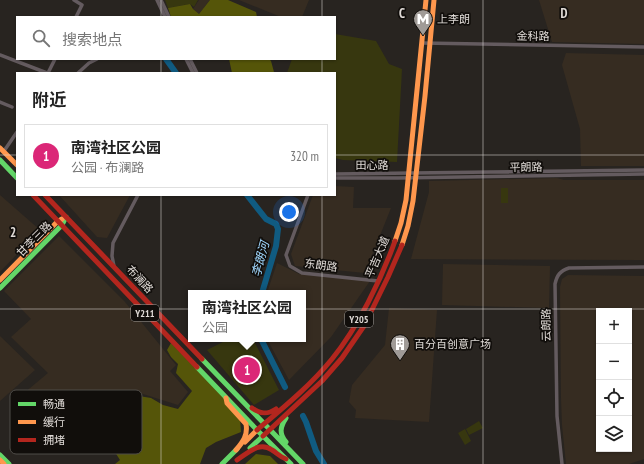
<!DOCTYPE html>
<html lang="zh">
<meta charset="utf-8">
<style>
body{margin:0;font-family:"PT Sans Narrow","Noto Sans SC",sans-serif;background:#f2f2f2;color:#222}
.controls{position:absolute;right:12px;bottom:12px;display:grid;overflow:hidden;border-radius:0px;box-shadow:0 1px 3px #0004}
.controls button{width:36px;height:36px;display:grid;place-items:center;padding:0;border:0;border-bottom:1px solid #e0e0e0;background:#fff;color:#222;font:20px sans-serif}
.you{position:absolute;left:289px;top:212px;width:14px;height:14px;margin:-10px;border:3px solid #fff;border-radius:50%;background:#1a73e8;box-shadow:0 0 0 6px #1a73e833}
.badge{display:grid;place-items:center;width:26px;height:26px;border-radius:50%;background:#db2777;color:#fff;font-size:13px;font-weight:700}
.pin{position:absolute;translate:-50% -50%;border:2px solid #fff;box-shadow:0 1px 4px #0006}
.popup{position:absolute;left:188px;top:290px;width:118px;height:52px;box-sizing:border-box;display:grid;place-content:center;border-radius:0px;background:#fff;filter:drop-shadow(0 1px 3px #0005);font-size:13px;white-space:nowrap;color:#767676}
.popup b{font-size:15px;color:#222}
.popup::after{content:'';position:absolute;left:50%;top:100%;margin-left:-8px;border:8px solid transparent;border-top-color:#fff}
.list{margin:0;padding:0;list-style:none}
h2{display:flex;justify-content:space-between;align-items:center;height:52px;margin:0;padding:0 16px;font-size:17px}
h2 small{font-size:13px;font-weight:400;color:#767676}
.list li{display:grid;grid-template-columns:26px 1fr auto;gap:12px;align-items:center;box-sizing:border-box;height:64px;margin:0 8px 8px;padding:0 8px;border:1px solid #e0e0e0;border-radius:0px}
.list b{display:block;font-size:15px;white-space:nowrap}
.list p{margin:0;font-size:13px;white-space:nowrap;color:#767676}
.list em{font-size:13px;font-style:normal;color:#767676}
.icon{flex:none;width:22px;height:22px;fill:none;stroke:currentColor;stroke-width:2;stroke-linecap:round;stroke-linejoin:round}
.map{position:relative;flex:none;width:644px;height:464px;overflow:hidden}
.search{position:absolute;background:#fff;box-shadow:0 1px 3px #0004;left:16px;top:16px;width:320px;height:44px;display:flex;align-items:center;gap:10px;box-sizing:border-box;padding:0 14px;border-radius:0px;color:#767676;font-size:15px}
.panel{position:absolute;background:#fff;box-shadow:0 1px 3px #0004;left:16px;top:72px;width:320px;height:124px;border-radius:0px}
.map>svg:first-child{display:block}
.built{fill:#362c21;fill-rule:evenodd}
.green{fill:#37370f}
.forest{fill:#555509}
.lines{fill:none;stroke-linecap:round;stroke-linejoin:round}
.river{stroke:#105b81;stroke-width:6}
.street{stroke:#645b5f;stroke-width:3.5}
.fast{stroke:#63d668;stroke-width:5}
.slow{stroke:#ff974d;stroke-width:5}
.jam{stroke:#b3261e;stroke-width:5}
.grid{fill:none;stroke:#e0dbd7;stroke-width:1;stroke-opacity:0.55}
.labels{text-anchor:middle;dominant-baseline:central;stroke-width:3.5;stroke-linejoin:round;paint-order:stroke}
.shield{fill:#110e0b;stroke:#a29e9a;stroke-width:1}
.shield-label{font-size:10px;font-weight:bold;fill:#e0dbd7}
.poi-label{font-size:11px;fill:#e0dbd7;stroke:#110e0b;text-anchor:start}
.street-label{font-size:11px;fill:#e0dbd7;stroke:#110e0b}
.water-label{font-size:12px;font-style:italic;fill:#a1d8ff;stroke:#110e0b}
.key{fill:#110e0b;stroke:#4f4c48;stroke-width:1}
.key-label{font-size:11px;fill:#e0dbd7}
.grid-label{font-size:13px;text-anchor:middle;font-weight:bold;fill:#e0dbd7;stroke:#110e0b;stroke-width:3.5;stroke-linejoin:round;paint-order:stroke}
</style>
<div class="map">
<svg width="644" height="464" viewBox="0 0 644 464">
<rect width="100%" height="100%" fill="#282420"/>
<path class="built" d="M199 0H210L199 14 193 9Z
M239 0H309L302 17H281Z
M539 0H644V44L552 42Z
M566 53 644 55V166H581L580 129 562 65Z
M557 178 564 180H644V260L411 259 429 192V181Z
M335 186 354 187 353 208H391L365 273 295 266 291 254 313 195H335Z
M0 195 40 230 0 272Z
M59 195H130L107 238 97 237Z
M59 236 125 302 176 365 170 371 188 392 178 405 143 394 119 393 98 414 82 406 63 425H32L11 404 48 373 11 337 31 319 4 291Z
M277 263 299 274 370 281 331 337 289 380 267 339H303V293H267Z
M443 264 550 266 549 308 442 305Z
M568 275 644 276V459L629 464H566L562 425 561 398 560 287 562 279ZM599 311H629V449H599Z
M389 308 437 310 429 422 355 418 356 410 349 402 352 385 385 345Z
M0 336 35 370 0 401Z"/>
<path class="green" d="M165 0H198L194 7 190 4 168 8Z
M335 34 376 41 389 64 402 69 397 162 343 160 335 158V73H287L292 59H335Z
M501 188H508V203H501Z
M229 339H253L279 390 254 405 207 350Z
M479 421 483 428 469 435 466 429Z
M465 429 471 441 465 445 458 433Z"/>
<path class="forest" d="M210 0H228L256 12 257 17H171L168 8 190 4 193 9 199 14Z
M229 59H269L271 61 274 72 277 73H232Z
M171 343 237 411 240 419 241 432 216 442 206 448 200 464H115L120 460 106 438 95 433 65 434 63 442C52 439 47 437 42 426 64 428 68 427 83 411L93 425 106 426 110 421 104 414 109 404 118 397 133 395 151 398 163 405 178 409 192 391 176 373 178 364 171 357 167 350Z
M256 454 270 456 278 464H245Z"/>
<g class="lines">
<path class="river" d="M166 59 176 73
M247 195 266 219 276 224 278 229 276 246 262 293
M261 339 285 387
M303 416 306 422 316 451 324 464"/>
<path class="street" d="M74 0 82 5 76 17
M157 0 165 17
M161 0 169 17
M422 43 644 47
M0 55 47 73
M186 59 193 73
M190 59 197 73
M48 73 55 59
M78 73 89 63 97 59
M0 102 12 107
M4 151 17 132
M335 174 644 170
M335 178H398L644 174
M308 195 286 255 290 266 302 273 378 281
M114 266 112 256 113 243 138 195
M562 464 557 416 555 284C557 275 560 271 569 268L644 267"/>
<path class="fast" d="M0 160 17 178
M0 288 62 225 66 217
M202 359 303 464
M197 367 257 430 291 464
M286 418C280 427 279 434 286 442
M250 448 263 436
M0 455 9 464
M222 464 237 449"/>
<path class="slow" d="M0 148 17 165
M395 241 401 223 406 200 426 0
M402 245 408 226 413 201 425 96 434 0
M0 280 57 222 62 219
M226 398 227 403 246 424C248 435 243 442 236 450
M245 442 257 430
M0 460 4 464"/>
<path class="jam" d="M33 195 197 367
M45 195 202 359
M252 408C260 414 267 415 276 409
M257 430C283 408 310 386 332 359 358 327 381 280 395 241
M263 436 322 381 342 358 364 326 388 277 402 245
M237 460C248 453 259 441 272 450 277 453 280 457 286 459"/>
</g>
<path class="grid" d="M161 0V17M322 0V17M483 0V464M161 59V73M322 59V73M0 155H17M335 155H644M161 195V464M322 195V464M0 309H644"/>
<defs>
<symbol id="metro-pin" viewBox="-11 -11 22 30"><path d="M0 17L-7.5 6A9.5 9.5 0 1 1 7.5 6Z" fill="#a09b97" stroke="#110e0b"/><path d="M-5.5 5V-5H-3L0 0L3-5H5.5V5H3V-.5L0 4L-3-.5V5Z" fill="#fff"/></symbol>
<symbol id="building-pin" viewBox="-11 -11 22 30"><path d="M0 17L-7.5 6A9.5 9.5 0 1 1 7.5 6Z" fill="#a09b97" stroke="#110e0b"/><path d="M-4-6H4V6H1V3H-1V6H-4ZM-2.5-4.3h1.7v1.8h-1.7ZM.8-4.3h1.7v1.8H.8ZM-2.5-1h1.7V.8h-1.7ZM.8-1h1.7V.8H.8Z" fill="#fff"/></symbol>
</defs>
<g fill-rule="evenodd">
<use href="#metro-pin" x="412" y="8" width="22" height="30"/>
<use href="#building-pin" x="389" y="333" width="22" height="30"/>
</g>
<g class="labels">
<g class="shield">
<rect x="131" y="305" width="28" height="16" rx="3"/>
<rect x="345" y="311" width="28" height="16" rx="3"/>
</g>
<g class="shield-label">
<text x="145" y="313">Y211</text>
<text x="359" y="319">Y205</text>
</g>
<g class="poi-label">
<text x="437" y="19">上李朗</text>
<text x="414" y="344">百分百创意广场</text>
</g>
<g class="street-label">
<text transform="translate(533 36) rotate(1)">金科路</text>
<text x="372" y="165">田心路</text>
<text transform="translate(526 167) rotate(-1)">平朗路</text>
<text transform="translate(34 239) rotate(-45)">甘李三路</text>
<text transform="translate(377 257) rotate(-67)">平吉大道</text>
<text transform="translate(321 265) rotate(8)">东朗路</text>
<text transform="translate(140 279) rotate(47)">布澜路</text>
<text transform="translate(546 325) rotate(-91)">云朗路</text>
</g>
<g class="water-label">
<text transform="translate(260 259) rotate(-75)">李朗河</text>
</g>
</g>
<rect x="10" y="390" width="132" height="64" rx="6" class="key"/>
<rect x="18" y="402" width="18" height="4" fill="#63d668"/>
<rect x="18" y="420" width="18" height="4" fill="#ff974d"/>
<rect x="18" y="438" width="18" height="4" fill="#b3261e"/>
<g class="key-label">
<text x="43" y="408">畅通</text>
<text x="43" y="426">缓行</text>
<text x="43" y="444">拥堵</text>
</g>
<g class="grid-label">
<text x="402" y="18">C</text>
<text x="564" y="18">D</text>
<text x="13" y="237">2</text>
</g>
</svg>
<div class="controls">
<button>+</button>
<button>−</button>
<button><svg class="icon" aria-label="locate" viewBox="0 0 24 24"><circle cx="12" cy="12" r="6"/><path d="M12 2v4M12 18v4M2 12h4M18 12h4"/></svg></button>
<button><svg class="icon" aria-label="layers" viewBox="0 0 24 24"><path d="M12 4l9 5-9 5-9-5zM3 14l9 5 9-5"/></svg></button>
</div>
<div class="you"></div>
<div class="pin badge" style="left:247px;top:370px">1</div>
<div class="popup"><b>南湾社区公园</b>公园</div>
<div class="search"><svg class="icon" aria-label="search" viewBox="0 0 24 24"><circle cx="10" cy="10" r="6"/><path d="M15 15l6 6"/></svg>搜索地点</div>
<section class="panel">
<h2>附近<small></small></h2>
<ul class="list">
<li><span class="badge">1</span><div><b>南湾社区公园</b><p>公园 · 布澜路</p></div><em>320 m</em></li>
</ul>
</section>
</div>
